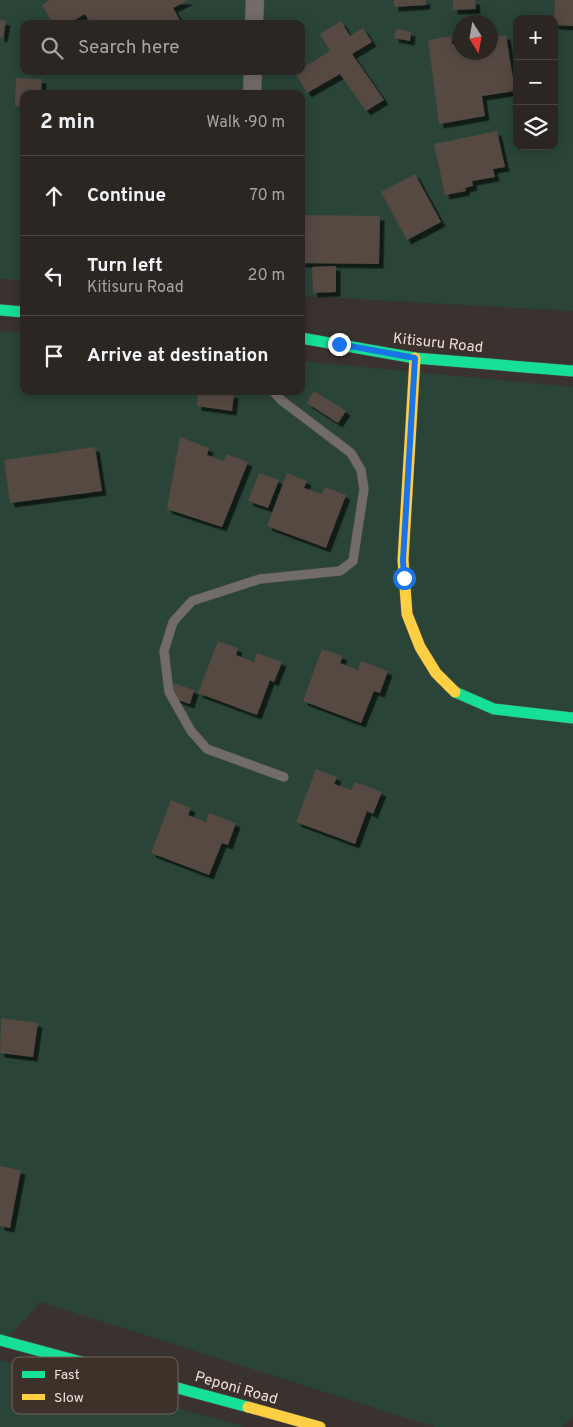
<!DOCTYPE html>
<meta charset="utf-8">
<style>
body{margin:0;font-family:Overpass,sans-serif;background:#37322f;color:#f1f3f6}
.controls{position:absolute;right:15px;top:15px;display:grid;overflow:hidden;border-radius:10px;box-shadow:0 2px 12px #0003}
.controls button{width:45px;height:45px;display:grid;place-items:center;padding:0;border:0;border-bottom:1px solid #474340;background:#2b2622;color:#f1f3f6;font:25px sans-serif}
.compass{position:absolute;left:453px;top:15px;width:45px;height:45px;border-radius:50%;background:#2b2622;box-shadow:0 2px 12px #0003;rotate:169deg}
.stop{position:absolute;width:15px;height:15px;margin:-11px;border:4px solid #1a73e8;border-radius:50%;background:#fff}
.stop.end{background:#1a73e8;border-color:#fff;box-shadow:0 1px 5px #0008}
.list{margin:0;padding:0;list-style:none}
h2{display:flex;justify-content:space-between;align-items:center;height:65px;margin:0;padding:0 20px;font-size:21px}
h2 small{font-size:16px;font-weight:400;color:#a6a5a5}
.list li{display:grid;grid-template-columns:32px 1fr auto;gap:15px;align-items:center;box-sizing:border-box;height:80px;padding:0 20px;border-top:1px solid #474340}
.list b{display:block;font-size:19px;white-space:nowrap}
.list p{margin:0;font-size:16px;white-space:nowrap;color:#a6a5a5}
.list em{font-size:16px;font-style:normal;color:#a6a5a5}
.icon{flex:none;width:28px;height:28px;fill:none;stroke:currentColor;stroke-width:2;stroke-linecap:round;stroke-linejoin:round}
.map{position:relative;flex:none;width:573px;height:1427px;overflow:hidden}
.search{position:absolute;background:#2b2622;box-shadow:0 2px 12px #0003;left:20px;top:20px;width:285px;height:55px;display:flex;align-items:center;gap:12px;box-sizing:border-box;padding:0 18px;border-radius:10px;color:#a6a5a5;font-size:19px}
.panel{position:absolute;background:#2b2622;box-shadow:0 2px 12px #0003;left:20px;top:90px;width:285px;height:305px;border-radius:10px}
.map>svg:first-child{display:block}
.green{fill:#2a4438;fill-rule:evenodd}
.building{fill:#544942;filter:url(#shadow)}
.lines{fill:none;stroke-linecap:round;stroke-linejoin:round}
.lane-casing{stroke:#544e4b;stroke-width:10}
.street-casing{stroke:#544e4b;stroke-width:19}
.fast-casing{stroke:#544e4b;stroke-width:12}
.slow-casing{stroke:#544e4b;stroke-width:12}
.lane{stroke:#716c69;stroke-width:9}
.street{stroke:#716c69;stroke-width:18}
.fast{stroke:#16e098;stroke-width:11}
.slow{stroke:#ffcf43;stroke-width:11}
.route{stroke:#1a73e8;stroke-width:6}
.labels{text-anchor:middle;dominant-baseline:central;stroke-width:4;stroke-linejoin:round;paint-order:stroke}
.street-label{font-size:15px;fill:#eae1dc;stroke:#3e3129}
.key{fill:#3e3129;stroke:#72665f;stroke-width:1}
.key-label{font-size:14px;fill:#eae1dc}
</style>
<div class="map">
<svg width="573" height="1427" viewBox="0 0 573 1427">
<defs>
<filter id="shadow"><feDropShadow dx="4.5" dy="4.5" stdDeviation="0" flood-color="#0009"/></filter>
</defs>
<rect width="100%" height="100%" fill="#39322e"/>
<path class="green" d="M0 0H573V311L301 296V94H24V280L0 279ZM517 19H554V146H517ZM460 22H490V52H460ZM24 24H301V71H24Z
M0 331 24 334V391H301V361L573 387V1416L562 1427H435L41 1302 0 1346Z
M0 1360 246 1427H0Z"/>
<path class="building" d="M50 0H189L173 8 182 24H104L102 20 91 24 85 14 68 24H53L42 5Z
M394 0H426V5L394 7Z
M453 0H475L476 9 453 10Z
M555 0H573V26L554 25Z
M0 20 6 21 3 38 0 37Z
M341 21 350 36 363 28 372 42 352 54 384 100 366 111 340 74 307 93 295 73 301 71V69L330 51 320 34Z
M396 29 411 32 410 41 394 38Z
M506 35 515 91 482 96 485 116 439 124 428 40 451 36 452 44 460 43V52H490V38Z
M16 78 42 79 41 94H24V106H15Z
M497 131 505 167 493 169 495 177 472 181 473 186 465 188 466 191 445 195 434 144Z
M415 174 441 222 407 240 381 192Z
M301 215 380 216 379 264 301 263Z
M336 266V292L313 293 312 267Z
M198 391 234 394 232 411 197 406Z
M314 391 346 411 338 423 307 403Z
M180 437 209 448 207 455 224 461 226 454 248 462 222 527 167 509Z
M95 447 102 491 10 503 4 460Z
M259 473 279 480 268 508 248 501Z
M287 473 307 481 304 488 322 494 325 487 346 495 326 548 267 526Z
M218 641 238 648 236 655 254 662 257 653 282 662 274 682 270 680 257 715 198 693Z
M322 649 343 656 340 663 358 670 361 661 388 671 380 693 374 691 361 723 303 701Z
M173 683 194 690 190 704 169 697Z
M316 769 337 777 334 784 351 790 355 782 382 792 373 814 367 811 355 844 296 822Z
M171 800 191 808 188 815 206 822 209 813 236 823 228 845 222 843 209 875 151 853Z
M1 1018 38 1023 33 1057 0 1053Z
M0 1166 21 1170 10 1228 0 1226Z"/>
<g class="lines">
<defs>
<path id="lane" d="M273 391 281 400 351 453 361 470 364 489 353 561 340 571 260 579 192 601 173 622 164 651 169 692 191 731 207 749 284 777"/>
<path id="street" d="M254 24 255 0
M252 94 253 71"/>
<path id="fast" d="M0 310 24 312
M301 338 415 358 573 371
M455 692 494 709 573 718
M0 1340 248 1407"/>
<path id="slow" d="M415 358 403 560 407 614 420 647 436 673 455 692
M248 1407 320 1427"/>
</defs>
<use href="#lane" class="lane-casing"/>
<use href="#street" class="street-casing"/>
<use href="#fast" class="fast-casing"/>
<use href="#slow" class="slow-casing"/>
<use href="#lane" class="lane"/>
<use href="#street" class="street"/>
<use href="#fast" class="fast"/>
<use href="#slow" class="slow"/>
</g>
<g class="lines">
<path class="route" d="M339 344 415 358 403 560 404 578"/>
</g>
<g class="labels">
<g class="street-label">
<text transform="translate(438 344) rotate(6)">Kitisuru Road</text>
<text transform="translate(236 1389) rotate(16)">Peponi Road</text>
</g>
</g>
<rect x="12" y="1357" width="166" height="57" rx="8" class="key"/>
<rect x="22" y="1371" width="23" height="7" fill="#16e098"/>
<rect x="22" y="1394" width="23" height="6" fill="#ffcf43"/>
<g class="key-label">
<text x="54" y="1379">Fast</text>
<text x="54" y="1402">Slow</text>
</g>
</svg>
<div class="controls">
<button>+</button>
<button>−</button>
<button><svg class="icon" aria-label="layers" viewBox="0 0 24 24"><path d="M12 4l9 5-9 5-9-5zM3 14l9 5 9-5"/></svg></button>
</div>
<svg class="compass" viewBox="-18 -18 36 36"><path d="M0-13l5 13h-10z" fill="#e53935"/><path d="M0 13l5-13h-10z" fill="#a6a5a5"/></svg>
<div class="stop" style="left:404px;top:578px"></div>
<div class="stop end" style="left:339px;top:344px"></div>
<div class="search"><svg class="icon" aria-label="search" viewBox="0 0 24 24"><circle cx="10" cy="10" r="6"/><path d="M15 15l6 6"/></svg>Search here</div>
<section class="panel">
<h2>2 min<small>Walk · 90 m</small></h2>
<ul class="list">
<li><svg class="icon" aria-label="ahead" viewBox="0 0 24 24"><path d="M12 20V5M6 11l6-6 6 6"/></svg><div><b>Continue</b></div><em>70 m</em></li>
<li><svg class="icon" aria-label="left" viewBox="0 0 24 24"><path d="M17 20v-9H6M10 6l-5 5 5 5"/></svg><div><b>Turn left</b><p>Kitisuru Road</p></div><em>20 m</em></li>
<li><svg class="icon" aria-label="arrive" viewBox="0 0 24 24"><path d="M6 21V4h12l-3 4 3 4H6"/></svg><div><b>Arrive at destination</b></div></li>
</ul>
</section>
</div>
